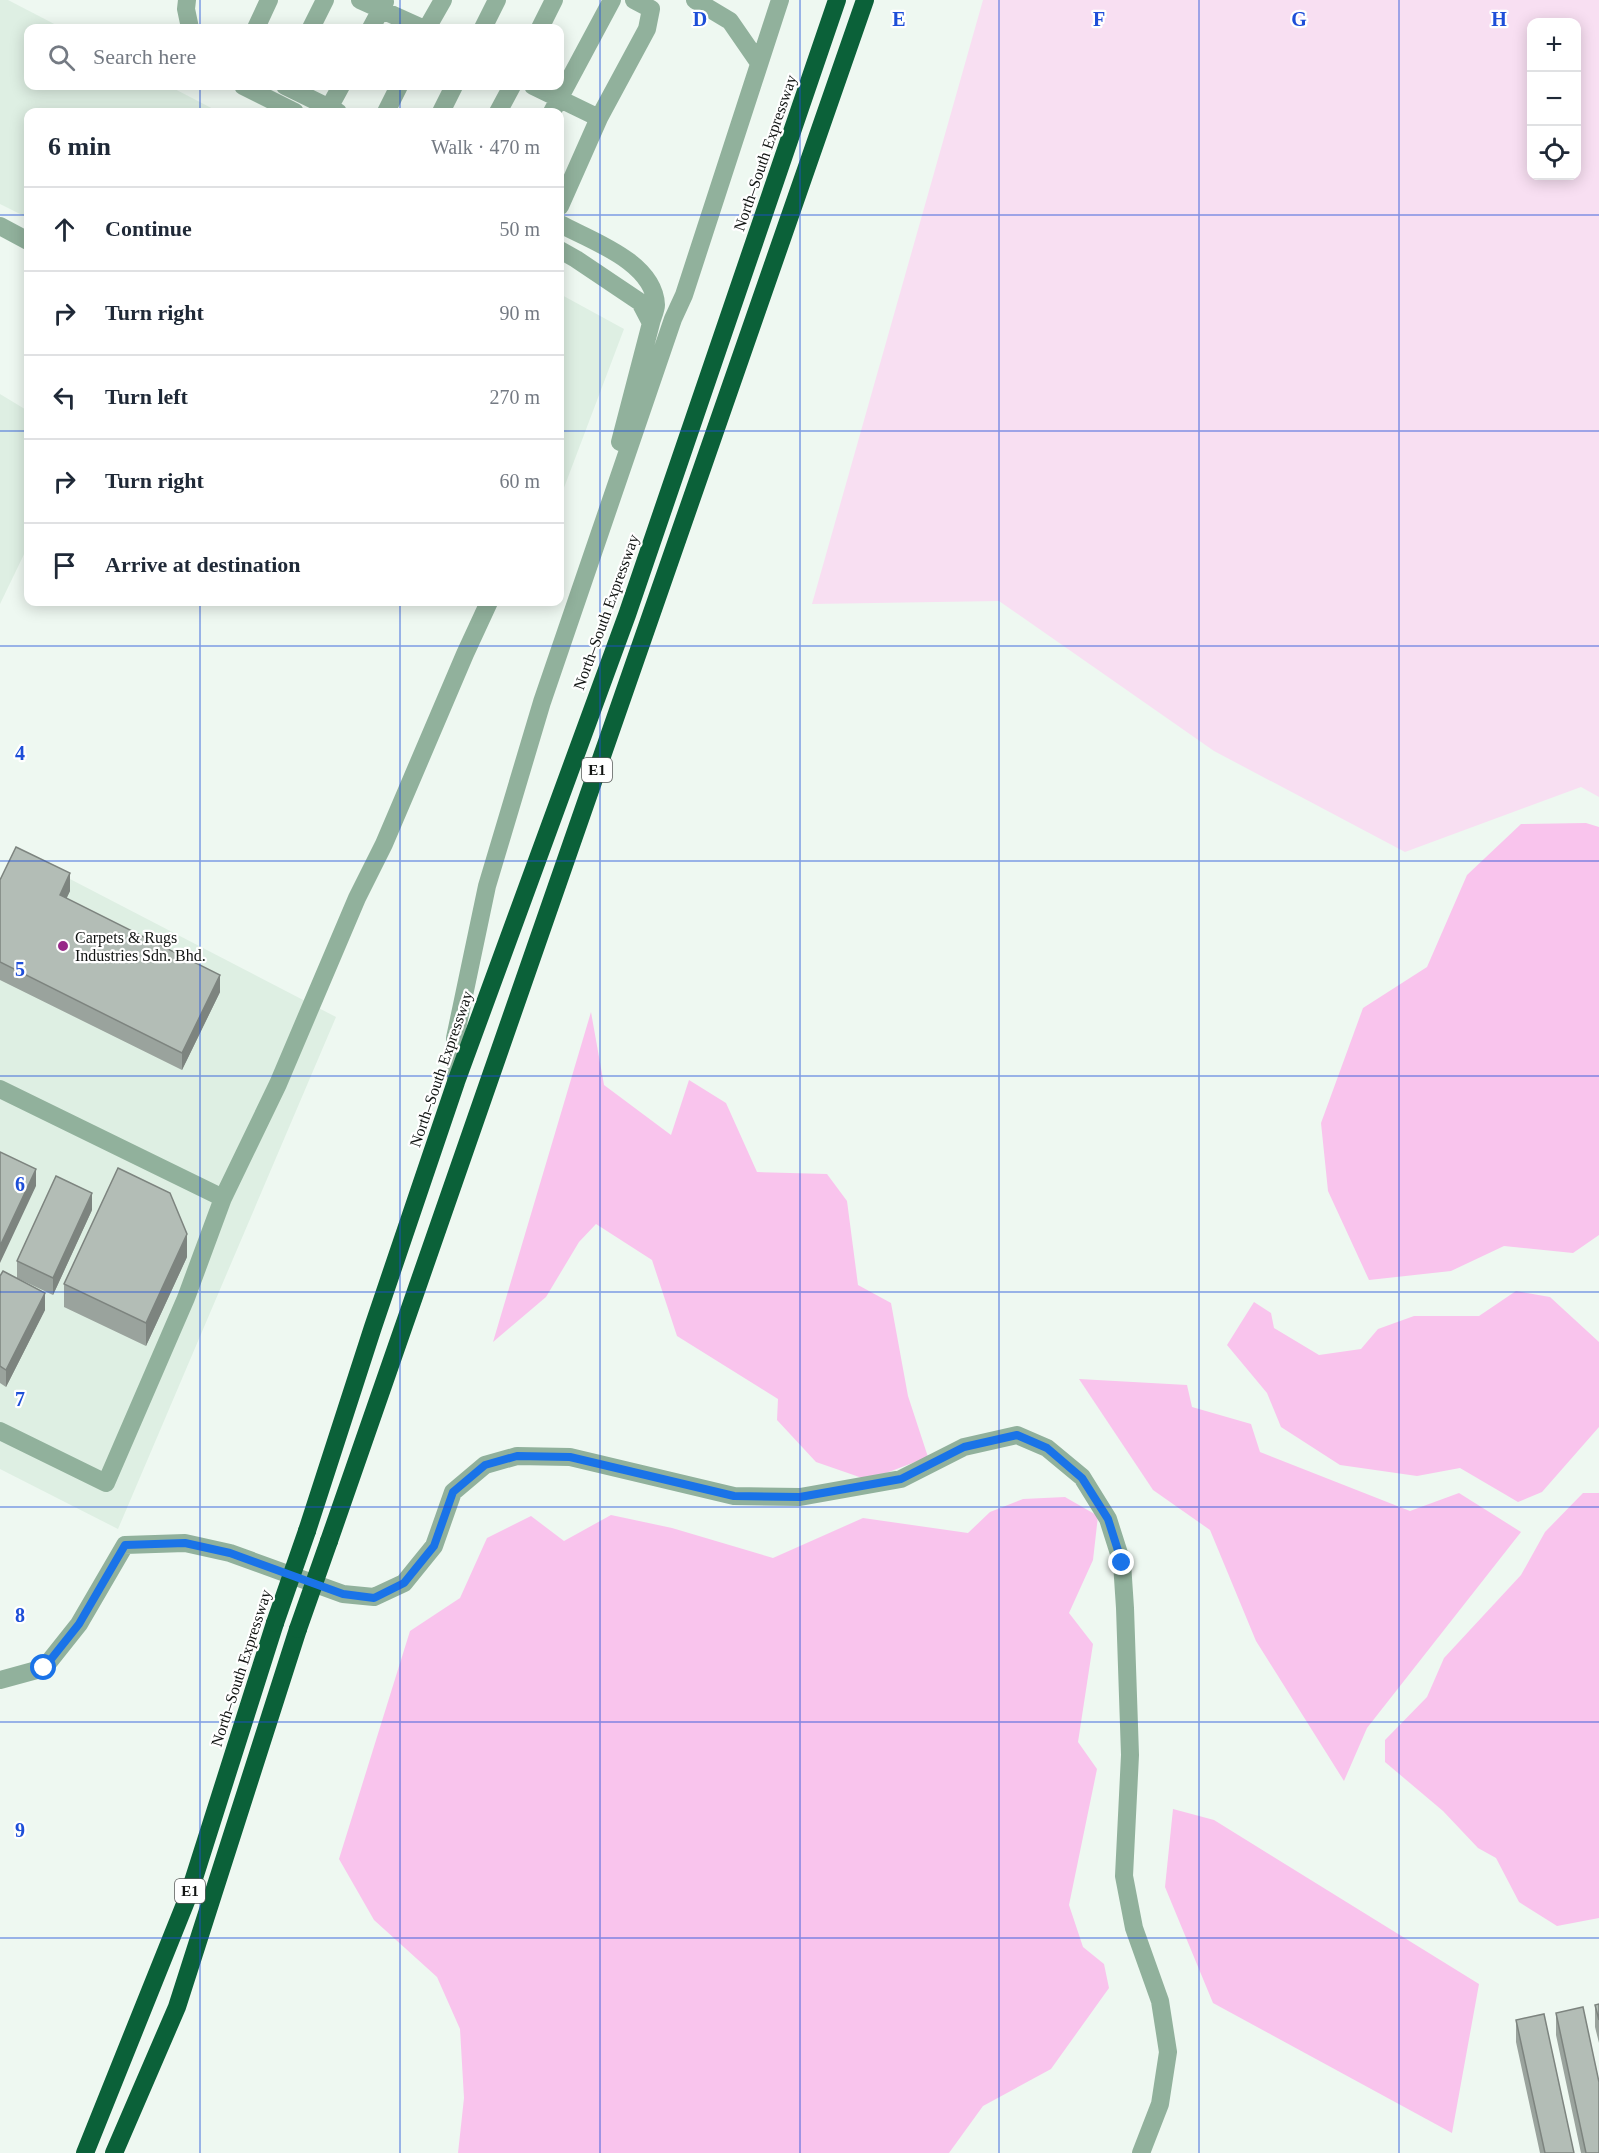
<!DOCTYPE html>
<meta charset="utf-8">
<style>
body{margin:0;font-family:"Times New Roman",serif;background:#f6f6f7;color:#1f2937}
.controls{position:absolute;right:18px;top:18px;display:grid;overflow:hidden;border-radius:12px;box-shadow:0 3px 15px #0003}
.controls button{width:54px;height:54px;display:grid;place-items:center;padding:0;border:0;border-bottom:2px solid #e0e1e3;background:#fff;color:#1f2937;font:30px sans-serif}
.stop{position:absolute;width:18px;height:18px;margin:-14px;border:4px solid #1a73e8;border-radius:50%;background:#fff}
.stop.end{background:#1a73e8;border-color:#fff;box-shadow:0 2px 6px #0008}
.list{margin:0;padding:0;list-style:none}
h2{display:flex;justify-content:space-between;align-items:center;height:78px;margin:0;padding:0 24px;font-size:26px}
h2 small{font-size:20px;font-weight:400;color:#747a83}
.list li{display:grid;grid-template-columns:39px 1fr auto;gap:18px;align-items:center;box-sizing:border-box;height:84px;padding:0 24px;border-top:2px solid #e0e1e3}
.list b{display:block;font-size:22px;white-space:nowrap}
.list em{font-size:20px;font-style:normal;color:#747a83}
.icon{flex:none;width:33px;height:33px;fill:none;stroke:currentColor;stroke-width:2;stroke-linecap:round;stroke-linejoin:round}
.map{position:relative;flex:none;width:1599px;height:2153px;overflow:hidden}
.search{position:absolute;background:#fff;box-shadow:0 3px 15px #0003;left:24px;top:24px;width:540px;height:66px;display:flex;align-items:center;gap:15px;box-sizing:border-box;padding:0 21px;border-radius:12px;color:#747a83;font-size:22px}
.panel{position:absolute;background:#fff;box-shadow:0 3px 15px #0003;left:24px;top:108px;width:540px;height:498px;border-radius:12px}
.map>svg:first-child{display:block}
.built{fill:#deefe3}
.green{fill:#f8dff2;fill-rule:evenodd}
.water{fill:#f9c4ed}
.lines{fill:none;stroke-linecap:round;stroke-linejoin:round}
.minor{stroke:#91b19c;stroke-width:18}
.highway{stroke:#0b6139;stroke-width:18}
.highway-bridge{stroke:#0b6139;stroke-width:18}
.wall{fill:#9aa39d}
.shaded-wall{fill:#7d847f}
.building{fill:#b3bdb6;stroke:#7d847f;stroke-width:1.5}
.route{stroke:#1a73e8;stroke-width:8}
.grid{fill:none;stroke:#1d4ed8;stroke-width:1.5;stroke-opacity:0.55}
.poi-dot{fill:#972988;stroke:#fff;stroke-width:2}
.labels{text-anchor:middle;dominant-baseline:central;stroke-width:4.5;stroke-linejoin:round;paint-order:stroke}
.shield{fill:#fff;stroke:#585a59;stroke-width:1.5}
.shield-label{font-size:15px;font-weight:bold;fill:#111412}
.street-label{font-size:16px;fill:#111412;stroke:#fff}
.poi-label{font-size:16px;fill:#111412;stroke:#fff;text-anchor:start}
.grid-label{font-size:20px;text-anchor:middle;font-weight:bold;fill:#1d4ed8;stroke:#fff;stroke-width:4.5;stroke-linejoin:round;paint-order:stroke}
</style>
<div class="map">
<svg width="1599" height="2153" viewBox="0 0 1599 2153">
<rect width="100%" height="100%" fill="#eef8f1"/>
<path class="built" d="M0 0H8L62 28H28V86H169L219 112H28V218L0 204Z
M560 294 624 329 562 493 560 492Z
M0 394 28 411V546L0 604Z
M16 851 336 1017 118 1529 0 1469V883Z"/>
<path class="green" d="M983 0H1599V797L1581 787 1405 852 1214 751 999 601 812 604ZM1532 22H1576V176H1532Z"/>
<path class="water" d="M1586 823 1599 827V1235L1573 1253 1504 1246 1451 1271 1369 1280 1328 1191 1321 1123 1363 1008 1427 967 1467 875 1521 824Z
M591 1012 604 1085 671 1135 689 1080 726 1103 757 1172 827 1174 847 1201 858 1285 891 1303 908 1396 928 1457 868 1480 816 1462 777 1420 778 1399 677 1336 652 1260 596 1224 579 1242 546 1297 493 1342Z
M1516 1291 1550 1297 1599 1342V1427L1542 1492 1518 1502 1460 1468 1417 1476 1340 1465 1281 1427 1267 1393 1227 1345 1254 1302 1271 1313 1274 1328 1319 1355 1361 1349 1378 1329 1414 1316H1479Z
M1079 1379 1187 1385 1192 1407 1251 1424 1260 1452 1410 1511 1459 1493 1521 1532 1367 1728 1344 1781 1256 1641 1210 1530 1153 1490Z
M1583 1493H1599V1918L1557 1926 1519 1902 1496 1858 1478 1848 1443 1811 1385 1762V1740L1427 1697 1444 1658 1521 1575 1545 1532Z
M1065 1497 1098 1516 1093 1560 1069 1613 1093 1644 1078 1742 1097 1769 1069 1905 1083 1947 1104 1964 1109 1988 1051 2069 983 2106 949 2153H458L464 2098 460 2029 437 1977 374 1920 339 1859 410 1631 460 1598 487 1538 531 1516 564 1541 611 1515 672 1528 773 1558 863 1518 968 1533 990 1512 1023 1499Z
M1173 1809 1214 1820 1479 1984 1452 2133 1213 2003 1165 1887Z"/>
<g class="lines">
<path class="minor" d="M187 0 186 9 190 28
M360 0 422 28
M695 0 730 21 759 63
M256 28 269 0
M311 28 325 0
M371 28 385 2
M427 28 443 0
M483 28 497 0
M540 28 554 0
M243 86 295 112
M285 86 338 112
M533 86 599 118
M329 108 341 86
M386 112 399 86
M441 112 454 86
M498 112 512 86
M552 112 612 0
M560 206 599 118 647 29 651 9 634 0
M560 224C592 241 654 262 656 305 656 310 652 318 651 323
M0 226 28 241
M560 250 576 259 640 302 651 323 620 442
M456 1081 455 1038 487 886 542 702 673 319 684 295 780 0
M0 1089 223 1198
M0 1431 106 1483 186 1298 223 1198 278 1084 357 898 384 844 465 654 489 602
M0 1680 44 1668 79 1624 125 1545 185 1543 230 1553 343 1594 374 1597 404 1583 434 1546 453 1492 485 1465 517 1456 570 1457 734 1496 800 1497 901 1479 964 1447 1017 1435 1047 1448 1082 1477 1108 1519 1122 1563 1125 1608 1130 1755 1124 1876 1134 1928 1160 2001 1168 2052 1160 2104 1141 2153"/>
<path class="highway" d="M307 1531 373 1327 456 1082 627 615 837 0
M329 1541 865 0
M85 2153 189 1894 275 1623
M114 2153 177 2007 298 1629"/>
<path class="highway-bridge" d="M275 1623 307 1531
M298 1629 329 1541"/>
</g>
<path class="wall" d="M0 880 70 891 66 899 220 992 182 1070 0 980Z
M92 1210 53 1295 17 1278V1261Z
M187 1257 146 1346 64 1307V1284Z
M0 1276 45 1310 6 1387 0 1383Z
M1599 2004V2043L1595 2027V2005Z
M1556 2013 1599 2153H1581L1556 2035Z
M1516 2020 1574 2153H1540L1516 2042Z"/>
<path class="shaded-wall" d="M70 873V891L60 912V895Z
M220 975V992L182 1070V1053Z
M36 1169V1186L0 1263V1246Z
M92 1193V1210L53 1295V1278Z
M187 1234V1257L146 1346V1323Z
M45 1293V1310L6 1387V1370Z"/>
<path class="building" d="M16 847 70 873 60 895 220 975 182 1053 0 962V880Z
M0 1152 36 1169 0 1246Z
M118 1168 170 1193 187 1234 146 1323 64 1284Z
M56 1176 92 1193 53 1278 17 1261Z
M3 1271 45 1293 6 1370 0 1366V1276Z
M1599 2004V2020L1595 2005Z
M1583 2007 1599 2082V2153H1586L1556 2013Z
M1544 2014 1574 2153H1545L1516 2020Z"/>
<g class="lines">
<path class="route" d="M44 1668 79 1624 125 1545 185 1543 230 1553 343 1594 374 1598 404 1583 434 1546 453 1492 485 1465 517 1456 570 1457 734 1496 800 1497 901 1479 964 1447 1017 1435 1047 1448 1082 1478 1108 1519 1122 1563"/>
</g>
<path class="grid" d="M200 0V28M400 0V28M600 0V2153M800 0V2153M999 0V2153M1199 0V2153M1399 0V2153M200 86V112M400 86V112M0 215H28M560 215H1599M0 431H28M560 431H1599M200 602V2153M400 602V2153M0 646H1599M0 861H1599M0 1076H1599M0 1292H1599M0 1507H1599M0 1722H1599M0 1938H1599"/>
<circle class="poi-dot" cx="63" cy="946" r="6"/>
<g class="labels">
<g class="shield">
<rect x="582" y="758" width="30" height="24" rx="4.5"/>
<rect x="175" y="1879" width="30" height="24" rx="4.5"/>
</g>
<g class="shield-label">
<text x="597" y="770">E1</text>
<text x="190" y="1891">E1</text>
</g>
<g class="street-label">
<text transform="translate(765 153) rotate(-71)">North–South Expressway</text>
<text transform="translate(606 612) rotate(-70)">North–South Expressway</text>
<text transform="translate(441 1069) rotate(-71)">North–South Expressway</text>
<text transform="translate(241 1668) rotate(-72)">North–South Expressway</text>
</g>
<g class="poi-label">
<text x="75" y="937">Carpets &amp; Rugs<tspan x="75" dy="18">Industries Sdn. Bhd.</tspan></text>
</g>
</g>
<g class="grid-label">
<text x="700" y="26">D</text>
<text x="899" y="26">E</text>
<text x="1099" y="26">F</text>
<text x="1299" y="26">G</text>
<text x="1499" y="26">H</text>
<text x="20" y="760">4</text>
<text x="20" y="976">5</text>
<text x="20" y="1191">6</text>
<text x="20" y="1406">7</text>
<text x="20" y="1622">8</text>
<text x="20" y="1837">9</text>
</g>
</svg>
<div class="controls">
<button>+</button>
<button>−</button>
<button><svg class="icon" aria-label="locate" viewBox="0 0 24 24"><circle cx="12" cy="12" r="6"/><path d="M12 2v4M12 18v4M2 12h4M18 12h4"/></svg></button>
</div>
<div class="stop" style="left:44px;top:1668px"></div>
<div class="stop end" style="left:1122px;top:1563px"></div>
<div class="search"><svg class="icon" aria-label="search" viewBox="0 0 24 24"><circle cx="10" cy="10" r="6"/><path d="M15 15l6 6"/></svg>Search here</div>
<section class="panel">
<h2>6 min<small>Walk · 470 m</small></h2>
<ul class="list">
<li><svg class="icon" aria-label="ahead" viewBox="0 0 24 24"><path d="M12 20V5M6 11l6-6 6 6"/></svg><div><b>Continue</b></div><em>50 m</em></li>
<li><svg class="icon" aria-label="right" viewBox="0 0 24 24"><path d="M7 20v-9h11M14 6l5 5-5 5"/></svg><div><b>Turn right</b></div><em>90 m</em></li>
<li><svg class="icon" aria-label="left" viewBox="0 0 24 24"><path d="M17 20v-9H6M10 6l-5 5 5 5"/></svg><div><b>Turn left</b></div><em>270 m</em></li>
<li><svg class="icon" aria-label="right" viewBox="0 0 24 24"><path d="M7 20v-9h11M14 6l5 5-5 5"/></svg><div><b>Turn right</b></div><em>60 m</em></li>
<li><svg class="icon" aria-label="arrive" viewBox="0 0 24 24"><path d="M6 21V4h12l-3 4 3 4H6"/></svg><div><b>Arrive at destination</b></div></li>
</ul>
</section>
</div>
